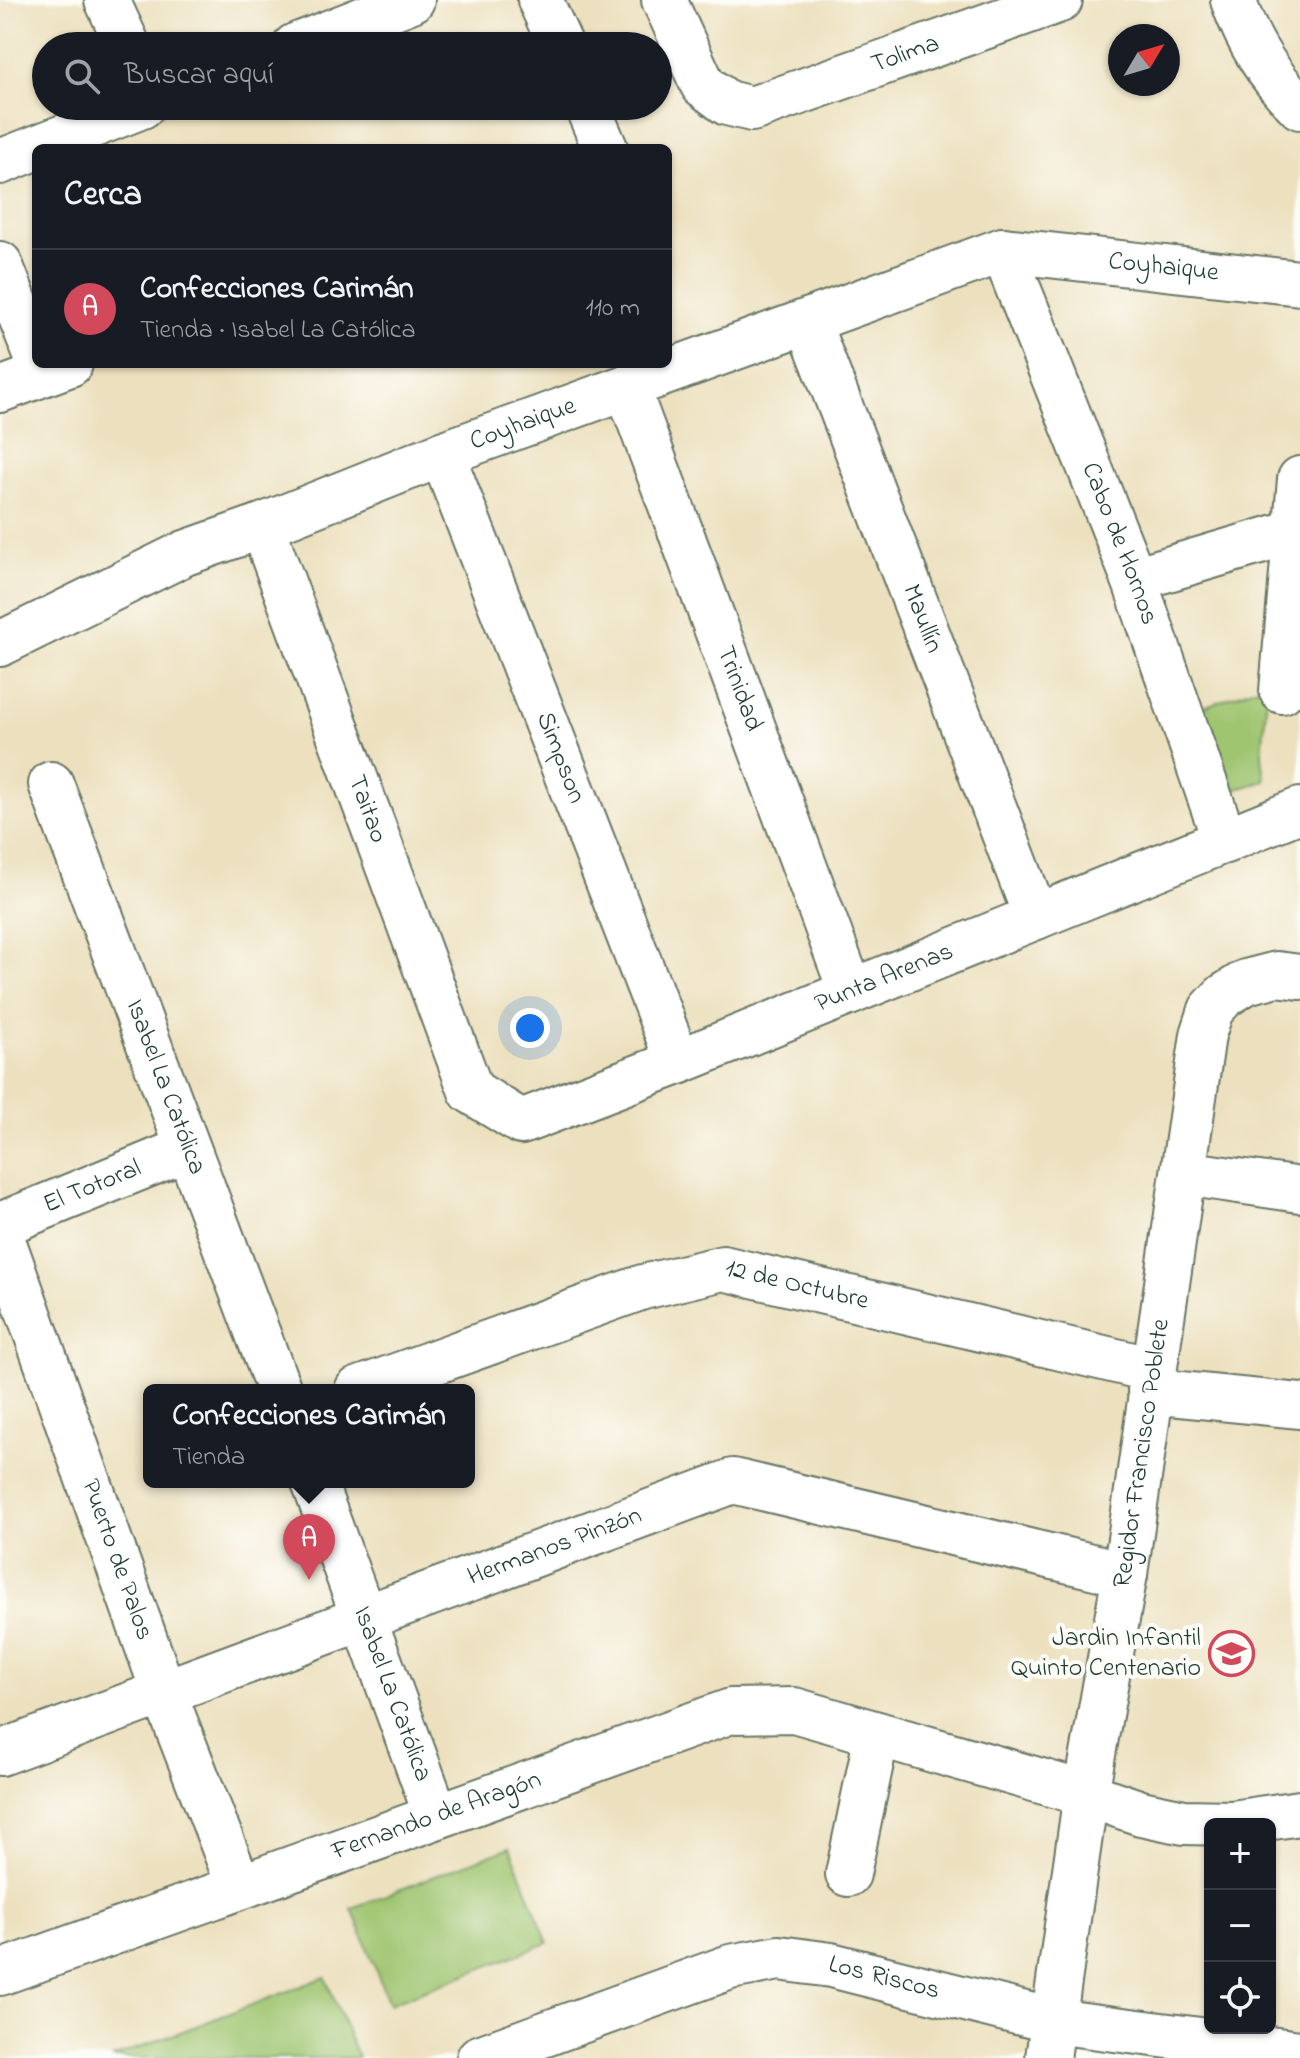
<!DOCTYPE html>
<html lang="es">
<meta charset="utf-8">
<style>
body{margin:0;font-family:"Indie Flower",sans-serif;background:#242831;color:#f1f3f6}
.controls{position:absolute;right:24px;bottom:24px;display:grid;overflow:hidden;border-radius:12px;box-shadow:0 2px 6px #0004}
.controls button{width:72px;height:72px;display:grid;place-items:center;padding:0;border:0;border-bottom:2px solid #363941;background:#171b24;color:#f1f3f6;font:40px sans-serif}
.compass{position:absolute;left:1108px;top:24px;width:72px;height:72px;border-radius:50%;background:#171b24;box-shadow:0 2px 6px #0004;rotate:52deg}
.you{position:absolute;left:530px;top:1028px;width:28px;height:28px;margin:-20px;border:6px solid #fff;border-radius:50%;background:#1a73e8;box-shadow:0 0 0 12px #1a73e833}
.badge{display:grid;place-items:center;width:52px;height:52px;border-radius:50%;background:#d1495b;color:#fff;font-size:26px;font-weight:700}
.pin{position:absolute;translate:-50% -66px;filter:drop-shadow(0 2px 4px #0008)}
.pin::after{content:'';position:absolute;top:42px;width:28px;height:24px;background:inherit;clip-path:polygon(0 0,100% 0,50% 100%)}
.popup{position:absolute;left:143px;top:1384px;width:332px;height:104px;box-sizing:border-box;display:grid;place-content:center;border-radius:12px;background:#171b24;filter:drop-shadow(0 2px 6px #0005);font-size:26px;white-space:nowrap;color:#9ea1a6}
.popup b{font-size:30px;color:#f1f3f6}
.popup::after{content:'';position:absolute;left:50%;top:100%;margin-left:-16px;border:16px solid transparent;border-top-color:#171b24}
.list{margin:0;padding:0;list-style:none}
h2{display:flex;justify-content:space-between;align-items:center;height:104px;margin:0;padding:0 32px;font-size:34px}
h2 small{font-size:26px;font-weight:400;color:#9ea1a6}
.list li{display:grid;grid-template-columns:52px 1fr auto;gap:24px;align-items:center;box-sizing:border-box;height:120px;padding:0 32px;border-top:2px solid #363941}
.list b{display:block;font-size:30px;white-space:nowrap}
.list p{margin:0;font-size:26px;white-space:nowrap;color:#9ea1a6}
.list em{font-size:26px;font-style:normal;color:#9ea1a6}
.icon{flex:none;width:44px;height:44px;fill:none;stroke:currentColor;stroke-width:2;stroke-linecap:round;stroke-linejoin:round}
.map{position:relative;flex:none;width:1300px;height:2058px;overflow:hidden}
.search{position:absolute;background:#171b24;box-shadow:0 2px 6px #0004;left:32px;top:32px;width:640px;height:88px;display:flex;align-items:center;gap:20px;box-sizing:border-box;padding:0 28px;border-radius:44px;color:#9ea1a6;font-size:30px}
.panel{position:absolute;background:#171b24;box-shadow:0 2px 6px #0004;left:32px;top:144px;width:640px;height:224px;border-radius:12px}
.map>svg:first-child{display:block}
.green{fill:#9fc570;stroke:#5f8152;stroke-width:2}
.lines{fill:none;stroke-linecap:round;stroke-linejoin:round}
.minor-casing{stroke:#677664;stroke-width:48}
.minor{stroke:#fff;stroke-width:44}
.labels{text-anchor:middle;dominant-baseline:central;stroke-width:8;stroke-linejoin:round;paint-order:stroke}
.street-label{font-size:26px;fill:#1f3d34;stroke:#fdfcf7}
.poi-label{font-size:26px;fill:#1f3d34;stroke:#fdfcf7;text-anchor:end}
</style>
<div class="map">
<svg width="1300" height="2058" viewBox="0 0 1300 2058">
<rect width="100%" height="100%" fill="#fdfcf7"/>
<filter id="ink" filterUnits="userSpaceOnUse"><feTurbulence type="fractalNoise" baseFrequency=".0125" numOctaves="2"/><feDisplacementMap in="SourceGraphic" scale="16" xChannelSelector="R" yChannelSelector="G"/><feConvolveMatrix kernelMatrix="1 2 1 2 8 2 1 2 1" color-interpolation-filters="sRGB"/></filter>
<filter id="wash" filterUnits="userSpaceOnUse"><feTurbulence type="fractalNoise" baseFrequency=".006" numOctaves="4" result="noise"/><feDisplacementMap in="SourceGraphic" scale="32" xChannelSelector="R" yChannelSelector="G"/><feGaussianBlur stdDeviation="1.8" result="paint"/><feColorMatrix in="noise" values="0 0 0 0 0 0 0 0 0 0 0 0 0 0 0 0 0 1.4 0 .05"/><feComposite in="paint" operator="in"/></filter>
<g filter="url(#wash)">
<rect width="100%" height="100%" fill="#ece0be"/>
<path class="green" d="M1268 683 1262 754 1265 781 1223 793 1195 710Z
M510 1847 548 1943 389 2004 352 1908Z
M325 1977 358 2058H112Z"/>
</g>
<g filter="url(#ink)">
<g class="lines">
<defs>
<g id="minor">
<path d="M107 0 128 46"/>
<path d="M540 0 561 46"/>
<path id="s1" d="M664 0 703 85 727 103 752 109 1060 0"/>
<path d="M1233 0C1247 40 1269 77 1300 107"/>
<path d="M295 46 412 0"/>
<path d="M587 106 605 148"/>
<path d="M0 162 142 106"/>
<path id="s2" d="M1003 250 1134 579 1225 841"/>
<path d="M0 264 36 355"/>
<path id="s3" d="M808 322 1036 917"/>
<path id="s4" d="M627 387 851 992"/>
<path d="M0 390 70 364"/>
<path id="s5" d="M442 454 678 1062"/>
<path id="s6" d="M262 526 471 1091 521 1122 678 1062 1300 810"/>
<path d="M1134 579 1300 530"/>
<path id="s7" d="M0 644 185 553 262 526 442 454 1003 250 1300 283"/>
<path d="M1282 691 1300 479"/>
<path id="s8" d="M51 784 279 1390"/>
<path d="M1184 1173 1300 1190"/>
<path id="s9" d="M0 1225 186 1149"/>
<path id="s10" d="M0 1232 164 1693 239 1886"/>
<path id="s11" d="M357 1390 643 1287 723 1268 1154 1370"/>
<path d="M1150 1391 1300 1406"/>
<path id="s12" d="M314 1482 436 1815"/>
<path id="s13" d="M0 1753 733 1481 1125 1574"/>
<path d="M848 1874 877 1734"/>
<path id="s14" d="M0 1973 731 1711 794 1710 1086 1794 1141 1813 1184 1822 1232 1823 1300 1813"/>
<path id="s15" d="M479 2058 730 1967 779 1958 831 1965 1053 2021 1300 2053"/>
<path id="s16" d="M1048 2058 1086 1794 1125 1574 1203 1035 1211 1010 1224 996 1246 982 1277 974 1300 977"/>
</g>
</defs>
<use href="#minor" class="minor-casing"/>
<use href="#minor" class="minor"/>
</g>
</g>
<defs>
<symbol id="school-ring" viewBox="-11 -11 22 22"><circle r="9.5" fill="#fdfcf7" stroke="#d1495b" stroke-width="1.5"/><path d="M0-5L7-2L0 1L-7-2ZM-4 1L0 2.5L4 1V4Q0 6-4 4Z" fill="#d1495b"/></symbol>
</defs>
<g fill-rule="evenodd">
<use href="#school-ring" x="1206" y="1628" width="51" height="51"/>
</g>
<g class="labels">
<g class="street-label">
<text stroke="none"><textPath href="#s1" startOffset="312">Tolima</textPath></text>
<text stroke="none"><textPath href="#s7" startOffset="1240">Coyhaique</textPath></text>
<text stroke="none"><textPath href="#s7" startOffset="568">Coyhaique</textPath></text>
<text stroke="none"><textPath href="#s2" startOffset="316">Cabo de Hornos</textPath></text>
<text stroke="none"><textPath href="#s3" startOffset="318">Maullín</textPath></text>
<text stroke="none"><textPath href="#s4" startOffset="322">Trinidad</textPath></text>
<text stroke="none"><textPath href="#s5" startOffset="326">Simpson</textPath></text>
<text stroke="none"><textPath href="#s6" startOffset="302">Taitao</textPath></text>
<text stroke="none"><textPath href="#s6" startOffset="1052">Punta Arenas</textPath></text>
<text stroke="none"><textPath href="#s8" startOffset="324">Isabel La Católica</textPath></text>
<text stroke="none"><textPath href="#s9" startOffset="100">El Totoral</textPath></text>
<text stroke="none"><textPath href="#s11" startOffset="462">12 de Octubre</textPath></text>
<text stroke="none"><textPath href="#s16" startOffset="612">Regidor Francisco Poblete</textPath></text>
<text stroke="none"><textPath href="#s13" startOffset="592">Hermanos Pinzón</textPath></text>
<text stroke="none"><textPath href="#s10" startOffset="348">Puerto de Palos</textPath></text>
<text stroke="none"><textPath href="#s12" startOffset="226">Isabel La Católica</textPath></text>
<text stroke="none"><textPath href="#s14" startOffset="464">Fernando de Aragón</textPath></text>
<text stroke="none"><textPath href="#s15" startOffset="424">Los Riscos</textPath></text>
</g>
<g class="poi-label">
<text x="1201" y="1639">Jardin Infantil<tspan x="1201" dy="30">Quinto Centenario</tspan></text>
</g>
</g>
</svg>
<div class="controls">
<button>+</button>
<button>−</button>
<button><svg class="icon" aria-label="locate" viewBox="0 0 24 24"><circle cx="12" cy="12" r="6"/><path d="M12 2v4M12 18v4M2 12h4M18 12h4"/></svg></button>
</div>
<svg class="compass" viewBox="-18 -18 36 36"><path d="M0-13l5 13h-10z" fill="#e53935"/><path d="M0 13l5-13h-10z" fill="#9ea1a6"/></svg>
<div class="you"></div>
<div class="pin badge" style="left:309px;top:1580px">A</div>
<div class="popup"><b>Confecciones Carimán</b>Tienda</div>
<div class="search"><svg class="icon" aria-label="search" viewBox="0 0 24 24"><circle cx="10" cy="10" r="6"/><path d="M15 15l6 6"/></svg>Buscar aquí</div>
<section class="panel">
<h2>Cerca<small></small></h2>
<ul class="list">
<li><span class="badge">A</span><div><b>Confecciones Carimán</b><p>Tienda · Isabel La Católica</p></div><em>110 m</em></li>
</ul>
</section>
</div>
